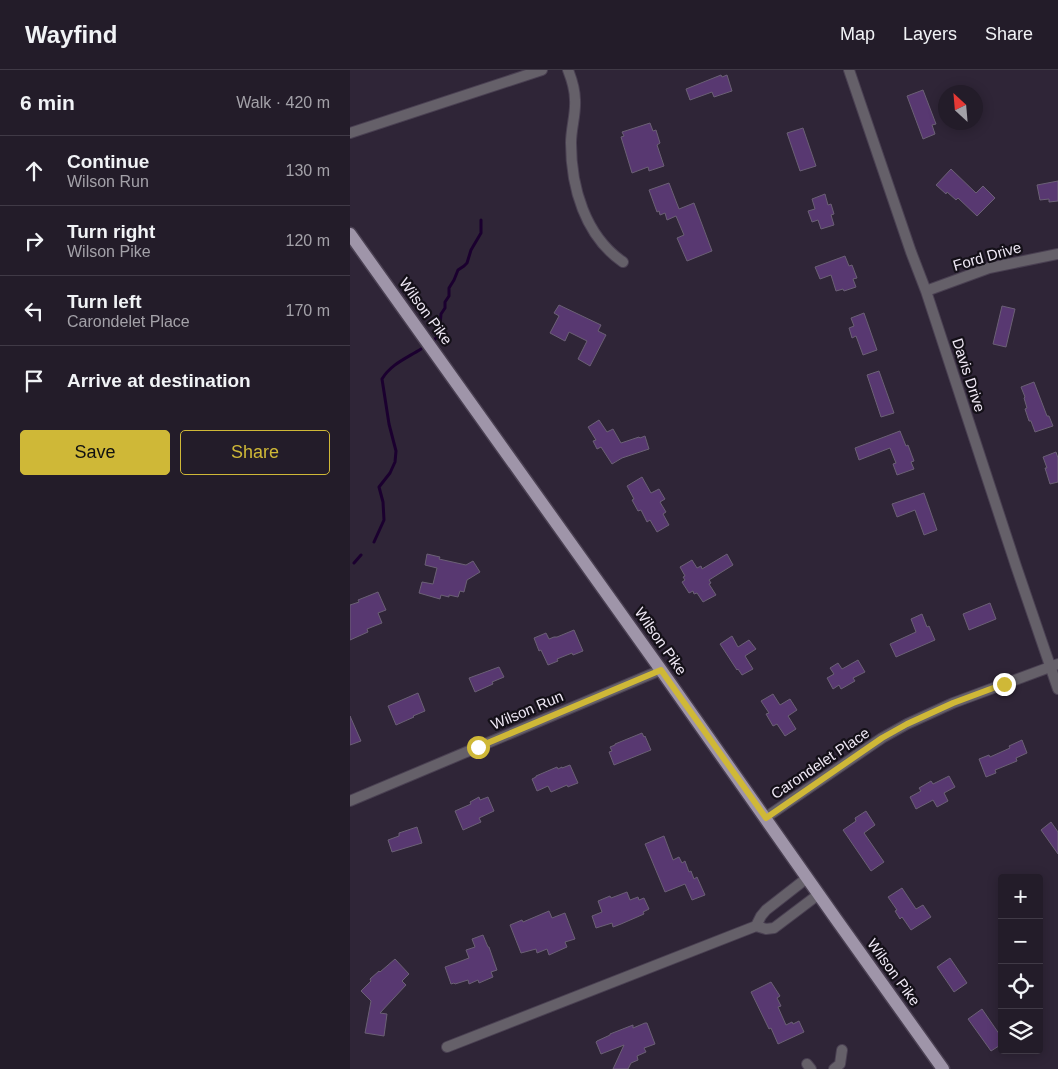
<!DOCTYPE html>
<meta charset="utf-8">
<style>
body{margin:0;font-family:Arial,sans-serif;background:#2b2531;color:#f1f3f6}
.controls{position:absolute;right:15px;bottom:15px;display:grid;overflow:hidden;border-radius:5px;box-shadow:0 2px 12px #0003}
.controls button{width:45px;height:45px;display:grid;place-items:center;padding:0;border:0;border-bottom:1px solid #403a46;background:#231c29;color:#f1f3f6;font:25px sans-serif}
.compass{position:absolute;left:588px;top:15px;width:45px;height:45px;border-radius:50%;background:#231c29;box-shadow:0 2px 12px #0003;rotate:334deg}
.stop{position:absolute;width:15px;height:15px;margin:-11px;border:4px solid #cfb837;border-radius:50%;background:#fff}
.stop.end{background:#cfb837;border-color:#fff;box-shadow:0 1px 5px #0008}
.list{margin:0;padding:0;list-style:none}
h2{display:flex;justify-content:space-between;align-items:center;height:65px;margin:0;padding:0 20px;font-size:21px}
h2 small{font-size:16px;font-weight:400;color:#a3a1a8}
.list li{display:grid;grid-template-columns:32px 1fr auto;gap:15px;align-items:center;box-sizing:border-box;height:70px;padding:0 20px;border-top:1px solid #403a46}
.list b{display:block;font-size:19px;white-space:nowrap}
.list p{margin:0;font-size:16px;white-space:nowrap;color:#a3a1a8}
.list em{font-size:16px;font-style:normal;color:#a3a1a8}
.actions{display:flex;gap:10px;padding:15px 20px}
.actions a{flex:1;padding:11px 0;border:1px solid #cfb837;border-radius:5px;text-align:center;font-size:18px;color:#cfb837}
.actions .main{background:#cfb837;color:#111}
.icon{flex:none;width:28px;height:28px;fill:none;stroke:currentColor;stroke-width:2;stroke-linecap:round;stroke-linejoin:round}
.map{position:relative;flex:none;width:708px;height:999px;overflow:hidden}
header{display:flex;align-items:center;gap:30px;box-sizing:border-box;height:70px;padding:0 25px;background:#231c29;border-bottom:1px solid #403a46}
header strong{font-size:24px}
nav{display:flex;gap:28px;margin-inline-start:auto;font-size:18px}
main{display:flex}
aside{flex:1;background:#231c29}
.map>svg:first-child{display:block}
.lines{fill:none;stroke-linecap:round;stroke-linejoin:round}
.stream{stroke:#1b002f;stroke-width:3}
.building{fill:#583871;stroke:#6b6075}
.minor-casing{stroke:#4a4052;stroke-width:12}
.major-casing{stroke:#4a4052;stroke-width:15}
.minor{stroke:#656069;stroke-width:10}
.major{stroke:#9f95a9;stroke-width:12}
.route{stroke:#cfb837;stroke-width:6}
.labels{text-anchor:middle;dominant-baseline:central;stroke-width:4.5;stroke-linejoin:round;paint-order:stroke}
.street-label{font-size:15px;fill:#efe8f5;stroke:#141018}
</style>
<header>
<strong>Wayfind</strong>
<nav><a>Map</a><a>Layers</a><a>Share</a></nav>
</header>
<main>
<aside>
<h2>6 min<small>Walk · 420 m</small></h2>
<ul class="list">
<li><svg class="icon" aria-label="ahead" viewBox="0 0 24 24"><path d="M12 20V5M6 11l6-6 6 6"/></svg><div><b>Continue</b><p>Wilson Run</p></div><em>130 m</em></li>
<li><svg class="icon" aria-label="right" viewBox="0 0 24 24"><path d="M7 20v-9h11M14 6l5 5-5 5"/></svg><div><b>Turn right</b><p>Wilson Pike</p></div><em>120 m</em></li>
<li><svg class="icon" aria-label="left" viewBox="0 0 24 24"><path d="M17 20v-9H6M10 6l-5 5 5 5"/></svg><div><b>Turn left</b><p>Carondelet Place</p></div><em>170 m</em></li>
<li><svg class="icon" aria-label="arrive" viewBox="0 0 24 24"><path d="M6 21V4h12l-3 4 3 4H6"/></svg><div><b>Arrive at destination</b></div></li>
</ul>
<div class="actions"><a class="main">Save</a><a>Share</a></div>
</aside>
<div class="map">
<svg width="708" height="999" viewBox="0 0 708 999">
<rect width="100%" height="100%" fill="#2f2537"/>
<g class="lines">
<path class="stream" d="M84 270 89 265 91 244 95 238V232L99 226V218L104 210 108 200 114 196 117 193 121 180 131 163V150
M24 472 34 450 33 432 29 417 40 403 45 392 46 381 39 354 32 309C41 294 57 288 71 279
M4 493 11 485"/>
</g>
<path class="building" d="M371 5 372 7 377 5 382 21 364 27 362 22 340 30 336 19Z
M573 20 586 54 582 55 585 64 573 69 557 26Z
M300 53 303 61 306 60 310 73 307 75 314 96 299 101 298 97 282 103 271 67 274 66 272 62Z
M453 58 466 96 450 101 437 63Z
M601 99 626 123 633 116 645 128 627 146 608 128 606 130 597 122 596 124 586 115Z
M708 111V131L699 132V129L690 130 687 115Z
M319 113 329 139 344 133 362 181 337 191 327 168 334 165 326 146 317 150 315 143 310 145 309 141 307 142 299 120Z
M475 124 478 135 481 134 484 144 481 145 484 155 471 159 468 150 462 152 458 141 465 139 462 129Z
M495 186 499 196 502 195 507 208 503 209 506 217 494 221 493 219 486 221 481 205 470 209 465 197Z
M209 235 251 255 248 261 256 265 240 296 228 289 237 271 219 262 215 271 200 263 209 246 204 243Z
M652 236 665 239 656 277 643 274Z
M514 243 527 280 513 285 506 266 502 268 499 258 504 256 501 248Z
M529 301 544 343 531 347 517 305Z
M684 312 697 346H699L703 356 685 362 681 351H679L675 339 677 338 674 328 675 327 671 317Z
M249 350 257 362 263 359 271 373 289 367 290 368 295 366 299 379 272 388 262 394 251 377 247 379 243 371 246 370 238 357Z
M550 361 556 376 558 375 564 391 561 392 564 399 547 405 543 394 546 393 540 378 509 390 505 378Z
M706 382 708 388V412L700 414 695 398H697L693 387Z
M292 407 301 423 309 419 315 429 310 432 316 442 313 444 319 455 307 462 300 450 297 452 291 440 288 441 282 430 284 429 277 416Z
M574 423 587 460 574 465 565 440 547 447 542 434Z
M77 484 90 487 89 489 116 495 123 491 130 502 117 510 114 522 110 521 108 527 99 525V527L91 525 90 529 69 523 72 512 83 514 87 498 75 495Z
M377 484 383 495 359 510 361 513 359 514 366 525 353 532 347 523 344 524 343 521 339 523 332 512 335 510 333 507 335 506 330 497 342 490 347 498 351 496 352 499Z
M28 522 36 540 28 543 32 553 17 559 18 562 0 570V535L9 532 8 530Z
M640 533 646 549 619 560 613 544Z
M572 544 577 557 579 556 585 570 546 587 540 574 566 562 561 549Z
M224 560 233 581 223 585 222 583 207 589 208 591 198 595 191 580 189 581 184 568 196 563 199 569 204 567H207Z
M382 566 388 577 399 570 406 579 395 586 403 599 392 605 388 599 387 600 370 574Z
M508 590 515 602 503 608 505 611 491 619 489 615 483 619 477 608 484 604 480 598 488 593 492 599Z
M149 597 154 607 142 612 143 614 125 622 119 608Z
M68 623 75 641 63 646 64 647 46 655 38 636Z
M423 624 430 635 440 629 447 640 438 646 446 659 435 666 427 654 423 656 416 644 419 643 411 631Z
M0 646 11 671 0 675Z
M292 663 294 667 295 666 301 680 264 695 259 682 262 681 260 677 265 675V674Z
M672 670 677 683 666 688 667 691 645 700 646 703 636 707 629 689 639 685 640 687 660 678 659 676Z
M220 695 228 713 220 716 218 717 217 715 201 722 198 716 187 721 182 709 186 707V706L207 697 208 699 212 697V698Z
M599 706 605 717 594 723 598 731 587 737 583 730 566 739 560 727 571 721 569 718 581 711 583 714Z
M129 727 130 730 138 727 144 741 129 748 131 752 113 760 105 741 121 734 120 732Z
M516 741 525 755 514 763 534 792 521 801 493 760 506 751 505 748Z
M701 752 708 762V784L691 760Z
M67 757 72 773 42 782 38 770 49 766V763Z
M314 766 323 790 329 787 332 793 335 791 339 802 341 801 344 809 347 807 355 825 342 830 335 814 315 822 295 774Z
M552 818 566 839 573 835 581 847 561 860 552 847 550 849 545 841 547 840 538 827Z
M277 822 280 830 288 827 289 830 294 828 299 839 293 842 294 844 271 854 263 857 262 853 246 858 242 846 252 842 248 831 260 826 261 828Z
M199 841 202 848 215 843 225 869 215 872 217 877 199 885 197 879 187 883 186 879 171 883 160 855 172 850 173 852Z
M133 865 138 877H139L147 900 141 902 143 907 129 913 128 910 119 914 118 910 105 914 104 913 101 914 95 897 119 888 116 880 125 877 122 869Z
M600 888 617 913 604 922 587 897Z
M45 889 59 904 52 911 56 915 30 943 37 944 34 966 15 963 21 931 11 921 21 911 20 909 29 901 30 902Z
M421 912 430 926 427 928 431 936 428 937 436 955 442 952 443 954 449 951 454 962 428 974 421 958 419 959 401 922Z
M632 939 652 968V974L641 981 618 949Z
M295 953H297L305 974 294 978 296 982 287 986 288 990 281 993 278 999H263L274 975 251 984 246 972 247 971 260 965V964L283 955V958Z"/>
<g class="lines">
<defs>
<path id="minor" d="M218 0C222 10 225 20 225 30 226 44 221 58 221 73 221 117 235 166 273 192
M499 0 561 182 576 221 666 496 708 619
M0 63 192 0
M576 221 639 198 708 184
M0 731 311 600
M415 748 532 668 557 654 603 633 708 594
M457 808 416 840 411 846 406 856 416 859 424 858 469 824
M97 977 406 856
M457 994 461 999
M484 999 490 994 492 980"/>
<path id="major" d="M0 164 311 600 486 849 593 999"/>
</defs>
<use href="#minor" class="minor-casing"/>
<use href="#major" class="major-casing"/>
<use href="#minor" class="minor"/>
<use href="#major" class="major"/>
</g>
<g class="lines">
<path class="route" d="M128 677 311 600 416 748 532 668 557 654 603 633 654 614"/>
</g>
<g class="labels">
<g class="street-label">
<text transform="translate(637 186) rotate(-16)">Ford Drive</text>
<text transform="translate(76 241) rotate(54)">Wilson Pike</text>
<text transform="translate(619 305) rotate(72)">Davis Drive</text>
<text transform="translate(311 571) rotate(55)">Wilson Pike</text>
<text transform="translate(177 640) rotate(-23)">Wilson Run</text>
<text transform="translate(470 693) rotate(-34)">Carondelet Place</text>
<text transform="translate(544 902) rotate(54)">Wilson Pike</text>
</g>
</g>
</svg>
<div class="controls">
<button>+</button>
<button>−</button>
<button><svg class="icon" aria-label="locate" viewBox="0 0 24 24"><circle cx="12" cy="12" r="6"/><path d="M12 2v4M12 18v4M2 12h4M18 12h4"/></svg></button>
<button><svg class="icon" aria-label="layers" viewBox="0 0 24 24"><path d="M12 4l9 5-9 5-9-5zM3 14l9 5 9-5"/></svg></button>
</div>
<svg class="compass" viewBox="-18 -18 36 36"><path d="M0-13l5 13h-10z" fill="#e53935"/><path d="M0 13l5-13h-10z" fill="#a3a1a8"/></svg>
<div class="stop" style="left:128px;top:677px"></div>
<div class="stop end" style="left:654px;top:614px"></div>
</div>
</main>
